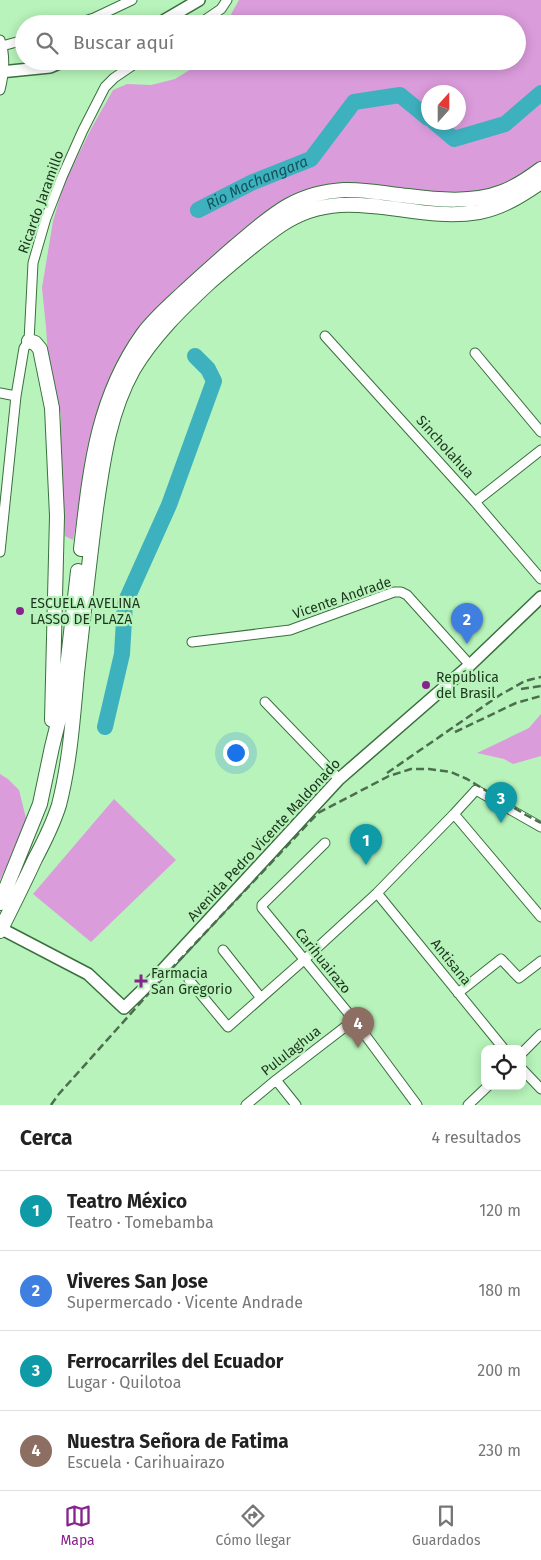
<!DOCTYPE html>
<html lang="es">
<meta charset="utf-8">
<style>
body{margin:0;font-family:"Fira Sans",sans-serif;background:#f6f6f6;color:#222}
.controls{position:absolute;right:15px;bottom:15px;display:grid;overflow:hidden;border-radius:10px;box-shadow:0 2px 12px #0003}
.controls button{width:45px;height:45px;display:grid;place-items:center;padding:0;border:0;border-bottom:1px solid #e0e0e0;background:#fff;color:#222;font:25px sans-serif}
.compass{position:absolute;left:421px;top:85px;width:45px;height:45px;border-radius:50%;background:#fff;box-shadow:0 2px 12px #0003;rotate:21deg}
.you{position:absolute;left:235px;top:752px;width:18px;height:18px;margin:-12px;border:4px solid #fff;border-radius:50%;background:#1a73e8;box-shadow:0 0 0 8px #1a73e833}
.badge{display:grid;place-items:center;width:32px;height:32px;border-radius:50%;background:#87238c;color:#fff;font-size:16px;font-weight:700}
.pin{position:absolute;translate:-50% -41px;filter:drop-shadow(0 1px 2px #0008)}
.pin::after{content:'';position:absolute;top:26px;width:18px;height:15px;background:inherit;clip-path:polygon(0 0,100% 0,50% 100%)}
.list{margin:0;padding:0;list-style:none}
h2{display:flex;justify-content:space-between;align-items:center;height:65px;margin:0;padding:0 20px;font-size:21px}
h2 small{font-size:16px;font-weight:400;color:#767676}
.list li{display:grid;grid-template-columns:32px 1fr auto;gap:15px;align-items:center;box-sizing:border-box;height:80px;padding:0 20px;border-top:1px solid #e0e0e0}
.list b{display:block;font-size:19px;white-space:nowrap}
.list p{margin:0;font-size:16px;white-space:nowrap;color:#767676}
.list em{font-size:16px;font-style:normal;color:#767676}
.icon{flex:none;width:28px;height:28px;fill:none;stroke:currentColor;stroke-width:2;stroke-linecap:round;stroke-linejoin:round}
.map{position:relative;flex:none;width:541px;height:1105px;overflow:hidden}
.search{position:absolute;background:#fff;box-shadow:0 2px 12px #0003;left:15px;right:15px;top:15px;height:55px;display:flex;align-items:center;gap:12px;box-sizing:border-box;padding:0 18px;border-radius:28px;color:#767676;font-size:19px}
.sheet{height:385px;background:#fff}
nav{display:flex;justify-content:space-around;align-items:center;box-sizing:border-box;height:70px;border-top:1px solid #e0e0e0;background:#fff;font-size:14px;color:#767676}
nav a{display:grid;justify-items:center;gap:2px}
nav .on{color:#87238c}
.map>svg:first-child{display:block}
.green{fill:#db9cdc;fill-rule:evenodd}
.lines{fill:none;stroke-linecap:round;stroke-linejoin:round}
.river{stroke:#3eb1be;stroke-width:16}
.minor-casing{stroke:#39703e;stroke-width:11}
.tertiary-casing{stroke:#39703e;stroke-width:14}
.secondary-casing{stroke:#39703e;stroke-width:16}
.minor{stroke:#fff;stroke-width:9}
.tertiary{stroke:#fff;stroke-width:11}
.secondary{stroke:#fff;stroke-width:14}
.rail{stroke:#4c6e4e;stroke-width:2.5;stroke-dasharray:8 4;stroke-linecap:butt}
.poi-dot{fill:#87238c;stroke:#b7f3ba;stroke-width:2}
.labels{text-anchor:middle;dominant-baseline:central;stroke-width:4.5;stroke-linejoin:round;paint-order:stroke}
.street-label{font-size:14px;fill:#1d341e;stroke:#b7f3ba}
.poi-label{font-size:14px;fill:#1d341e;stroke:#b7f3ba;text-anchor:start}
.water-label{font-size:15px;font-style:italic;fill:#13535b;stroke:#b7f3ba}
</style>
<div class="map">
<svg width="541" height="1105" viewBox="0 0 541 1105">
<rect width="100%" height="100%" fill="#b7f3ba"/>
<path class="green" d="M239 0H541V167L484 195 420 194 345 185 262 218 97 420 73 540 65 536 60 459 61 415 57 400 48 356 46 327 42 288 53 221 64 184 91 129 113 90 127 84 151 85 175 79 204 61H517V24H234L229 18ZM428 92H458V122H428Z
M541 714V756L513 764 504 759 477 753 529 728Z
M0 774 8 779 19 790 27 822 0 880Z
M114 799 176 860 91 942 33 894Z"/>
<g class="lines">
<g class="river">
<path d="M434 122 454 139 505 124 541 93"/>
<path id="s1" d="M198 210 253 182 311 159 354 102 400 95 428 118"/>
<path d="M105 727 122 654 125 603 169 505 214 381 208 369 195 356"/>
</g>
<defs>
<path id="minor" d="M75 24 94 18 132 0
M199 24 221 9 227 0
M0 40C6 56 4 74 0 90
M2 46 24 40
M325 336 475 502 541 579
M475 353 541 432
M0 393 16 396
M475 502 541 450
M0 552 16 396 24 348 29 341 33 263 46 218 62 177 83 130 105 87 114 78 139 61
M192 642 290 630 394 592H401L407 595 470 665
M265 702 339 779
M454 814 541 917
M325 843 262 905V908L354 1020 417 1105
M377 893 504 1049
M223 950 261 998
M189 980 228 1027 305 959 377 893 454 814 476 790 541 827
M458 993 501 959 519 978 541 961
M522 1053 541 1034
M522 1069 541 1089
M276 1080 296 1105
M246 1105 276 1080 354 1020
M468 1105 488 1086"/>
<path id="tertiary" d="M158 24 199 0
M0 72 50 67 64 61
M0 928 88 974 124 1008 157 976 339 779 470 665 541 597"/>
<path id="secondary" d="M29 341 35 343 40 349 52 408 57 516 52 720
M81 549C90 472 96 400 143 334 154 319 169 306 183 293 199 278 216 263 233 248 270 217 293 193 344 190 366 189 387 194 408 196 438 200 474 203 502 192 516 187 529 178 541 169
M0 903 40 804 52 747 63 703 78 571
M0 931C12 907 24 883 35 859 44 842 53 824 59 805 70 762 73 717 77 673 83 618 89 563 96 509 103 461 109 413 133 370 153 336 182 308 210 282 233 262 256 242 281 225 345 181 411 224 479 212 502 208 522 195 541 182"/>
</defs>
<use href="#minor" class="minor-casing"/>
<use href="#tertiary" class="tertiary-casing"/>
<use href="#secondary" class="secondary-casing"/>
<use href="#minor" class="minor"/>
<use href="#tertiary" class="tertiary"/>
<use href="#secondary" class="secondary"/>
<path class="rail" d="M521 689 541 686
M455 732 516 703 541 696
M387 773 500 695 525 681 541 677
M51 1105 58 1095 158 983 318 813 389 776 411 769H429L451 772 467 779 526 815 541 823"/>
</g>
<g class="poi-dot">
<circle cx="20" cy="611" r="5"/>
<circle cx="426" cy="685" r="5"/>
<path d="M138.5 973.5h5v5h5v5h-5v5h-5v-5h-5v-5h5z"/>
</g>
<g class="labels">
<g class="street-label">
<text transform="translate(41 202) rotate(-70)">Ricardo Jaramillo</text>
<text transform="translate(445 447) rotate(48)">Sincholahua</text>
<text transform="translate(342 598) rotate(-19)">Vicente Andrade</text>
<text transform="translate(264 840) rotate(-47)">Avenida Pedro Vicente Maldonado</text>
<text transform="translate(323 961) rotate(51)">Carihuairazo</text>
<text transform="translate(451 962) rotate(51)">Antisana</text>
<text transform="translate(291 1051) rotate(-38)">Pululaghua</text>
</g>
<g class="poi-label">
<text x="30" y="603">ESCUELA AVELINA<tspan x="30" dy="16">LASSO DE PLAZA</tspan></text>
<text x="436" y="677">República<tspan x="436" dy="16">del Brasil</tspan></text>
<text x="151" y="973">Farmacia<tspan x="151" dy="16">San Gregorio</tspan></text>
</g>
<g class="water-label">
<text stroke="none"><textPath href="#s1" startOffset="65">Rio Machangara</textPath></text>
</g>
</g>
</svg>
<div class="controls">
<button><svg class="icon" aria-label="locate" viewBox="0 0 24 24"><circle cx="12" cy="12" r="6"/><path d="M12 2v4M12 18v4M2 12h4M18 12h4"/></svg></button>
</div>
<svg class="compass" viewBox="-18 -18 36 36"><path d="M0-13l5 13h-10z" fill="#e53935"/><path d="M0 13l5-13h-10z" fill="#767676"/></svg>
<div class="you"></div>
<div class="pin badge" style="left:366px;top:865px;background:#0f9aa8">1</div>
<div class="pin badge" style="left:467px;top:644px;background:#3f7fe0">2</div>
<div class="pin badge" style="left:501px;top:823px;background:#0f9aa8">3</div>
<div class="pin badge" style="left:358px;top:1048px;background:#8d6e63">4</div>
<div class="search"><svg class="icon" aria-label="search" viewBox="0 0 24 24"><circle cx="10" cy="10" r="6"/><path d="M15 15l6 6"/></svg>Buscar aquí</div>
</div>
<section class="sheet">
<h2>Cerca<small>4 resultados</small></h2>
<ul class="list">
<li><span class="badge" style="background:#0f9aa8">1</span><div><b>Teatro México</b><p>Teatro · Tomebamba</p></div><em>120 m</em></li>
<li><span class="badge" style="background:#3f7fe0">2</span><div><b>Viveres San Jose</b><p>Supermercado · Vicente Andrade</p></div><em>180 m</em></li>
<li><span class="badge" style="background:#0f9aa8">3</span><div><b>Ferrocarriles del Ecuador</b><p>Lugar · Quilotoa</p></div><em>200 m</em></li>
<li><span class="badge" style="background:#8d6e63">4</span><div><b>Nuestra Señora de Fatima</b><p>Escuela · Carihuairazo</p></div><em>230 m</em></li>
</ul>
</section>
<nav>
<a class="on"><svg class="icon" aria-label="map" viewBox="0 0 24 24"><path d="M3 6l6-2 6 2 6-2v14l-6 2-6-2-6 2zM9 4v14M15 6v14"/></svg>Mapa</a>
<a><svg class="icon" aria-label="directions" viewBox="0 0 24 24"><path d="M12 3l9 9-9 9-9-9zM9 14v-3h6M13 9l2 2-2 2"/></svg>Cómo llegar</a>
<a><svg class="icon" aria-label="saved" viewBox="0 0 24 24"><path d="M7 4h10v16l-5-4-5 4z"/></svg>Guardados</a>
</nav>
